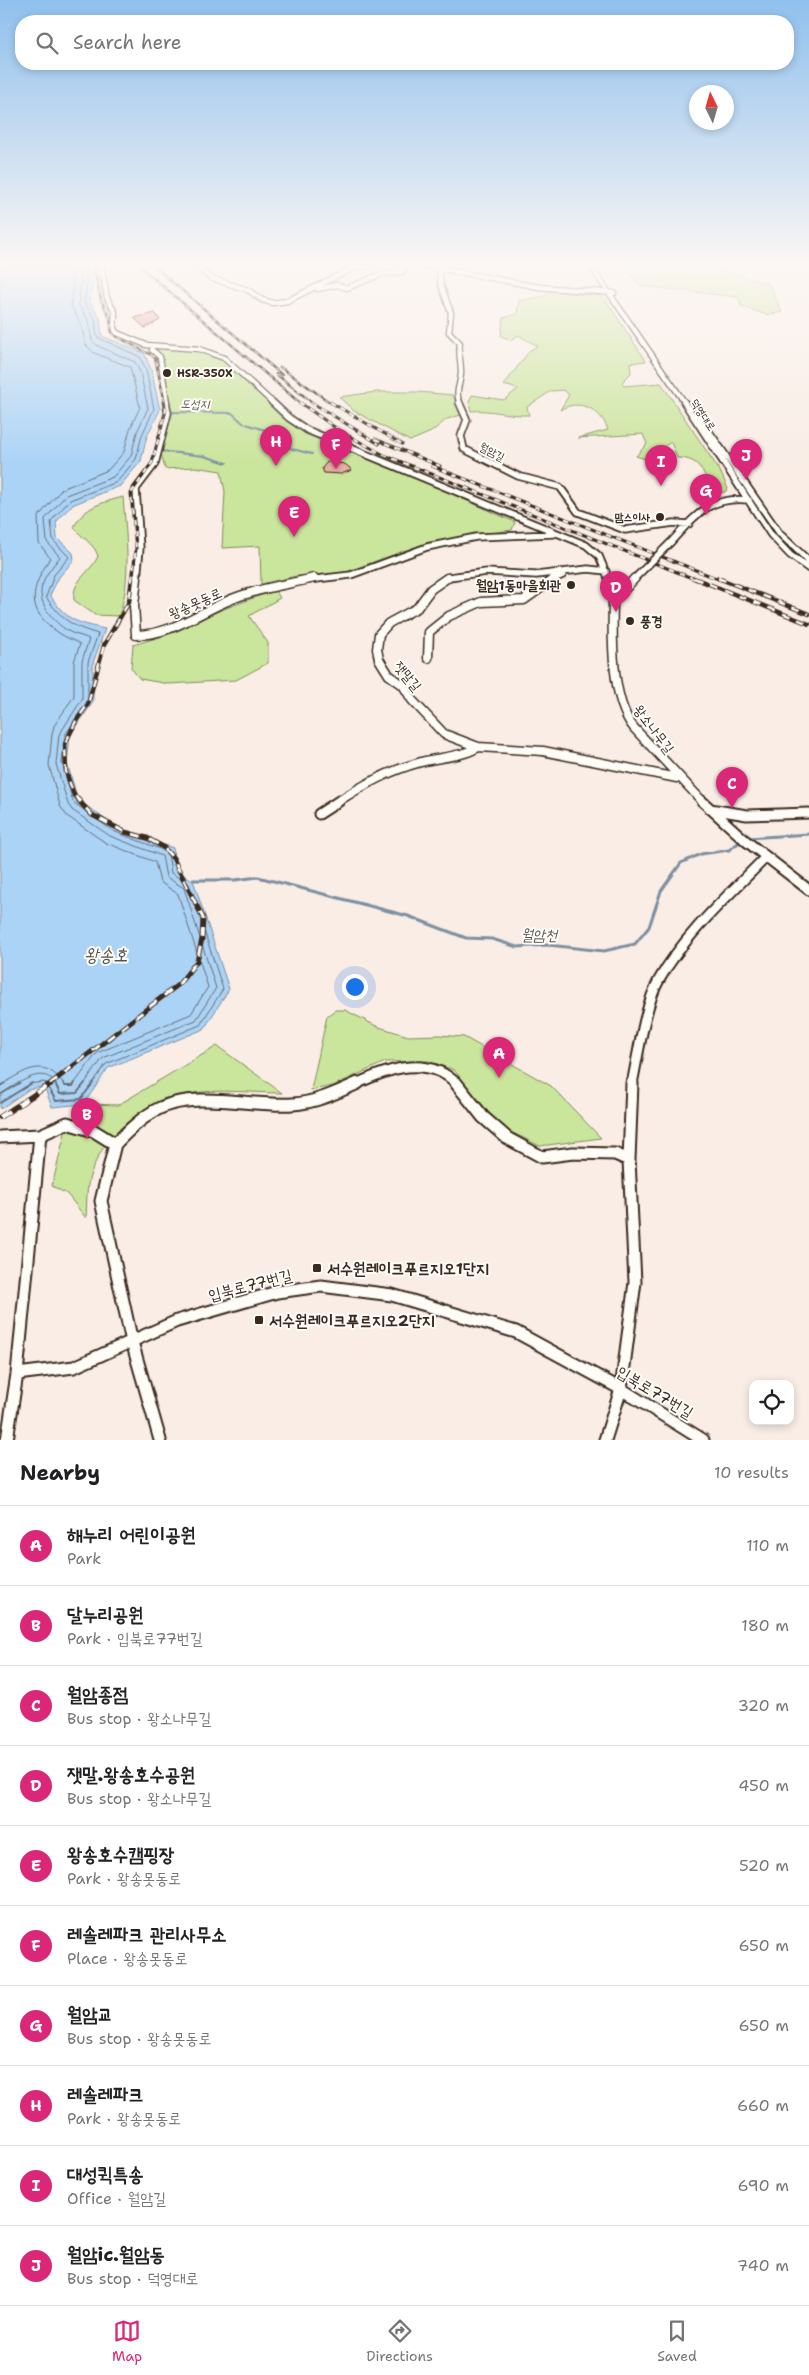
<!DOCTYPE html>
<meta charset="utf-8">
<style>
body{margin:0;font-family:"Shantell Sans","Poor Story",sans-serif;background:#f2f2f2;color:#202124}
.controls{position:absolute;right:15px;bottom:15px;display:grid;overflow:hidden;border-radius:10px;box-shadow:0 2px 8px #0003}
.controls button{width:45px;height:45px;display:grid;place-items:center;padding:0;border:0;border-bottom:1px solid #e0e0e0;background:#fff;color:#202124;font:25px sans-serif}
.compass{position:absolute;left:689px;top:85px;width:45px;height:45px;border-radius:50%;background:#fff;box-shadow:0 2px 8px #0003;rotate:355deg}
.you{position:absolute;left:354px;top:986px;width:18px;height:18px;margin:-12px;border:4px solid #fff;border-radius:50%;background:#1a73e8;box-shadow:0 0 0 8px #1a73e833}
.badge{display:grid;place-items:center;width:32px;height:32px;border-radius:50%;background:#db2777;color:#fff;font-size:16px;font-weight:700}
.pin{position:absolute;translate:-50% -41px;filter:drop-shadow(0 1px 2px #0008)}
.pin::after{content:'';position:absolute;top:26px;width:18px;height:15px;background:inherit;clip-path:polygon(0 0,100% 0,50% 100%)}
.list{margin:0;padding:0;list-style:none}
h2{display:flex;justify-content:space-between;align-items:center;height:65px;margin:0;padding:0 20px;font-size:21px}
h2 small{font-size:16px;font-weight:400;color:#757577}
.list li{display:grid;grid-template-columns:32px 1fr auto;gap:15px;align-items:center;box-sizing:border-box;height:80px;padding:0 20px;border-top:1px solid #e0e0e0}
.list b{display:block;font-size:19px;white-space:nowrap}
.list p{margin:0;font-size:16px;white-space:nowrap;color:#757577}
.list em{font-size:16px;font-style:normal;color:#757577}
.icon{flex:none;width:28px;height:28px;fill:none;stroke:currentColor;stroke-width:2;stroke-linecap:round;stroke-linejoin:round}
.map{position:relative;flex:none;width:809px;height:1440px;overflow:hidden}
.search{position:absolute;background:#fff;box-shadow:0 2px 8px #0003;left:15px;right:15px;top:15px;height:55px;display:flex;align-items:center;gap:12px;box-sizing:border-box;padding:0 18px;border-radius:20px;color:#757577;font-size:19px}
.sheet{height:865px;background:#fff}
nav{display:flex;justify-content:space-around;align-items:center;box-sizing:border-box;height:70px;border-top:1px solid #e0e0e0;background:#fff;font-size:14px;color:#757577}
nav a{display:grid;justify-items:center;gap:2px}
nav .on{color:#db2777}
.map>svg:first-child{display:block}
.green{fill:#cae59c;stroke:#82885d}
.water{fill:#abd3f6;stroke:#7e8fa0}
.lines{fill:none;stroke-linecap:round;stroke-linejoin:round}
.shore-far1{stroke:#686e74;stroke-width:1}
.shore{stroke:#686e74;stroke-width:2}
.stream-far1{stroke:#7e8fa0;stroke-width:2}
.stream{stroke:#7e8fa0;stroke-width:3}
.building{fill:#e8afa3;stroke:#3b2a1e}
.minor-far4-casing{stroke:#3b2a1e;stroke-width:7}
.minor-far3-casing{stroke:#3b2a1e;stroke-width:9}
.minor-far2-casing{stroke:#3b2a1e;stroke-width:11}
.minor-far1-casing{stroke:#3b2a1e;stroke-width:13}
.minor-casing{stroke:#3b2a1e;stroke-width:15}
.minor-far4{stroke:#fdfcf7;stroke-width:4.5}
.minor-far3{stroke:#fdfcf7;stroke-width:5.5}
.minor-far2{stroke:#fdfcf7;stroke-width:8}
.minor-far1{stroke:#fdfcf7;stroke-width:9}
.minor{stroke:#fdfcf7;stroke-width:11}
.rail-far4-casing{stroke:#3b2a1e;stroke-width:2.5}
.rail-far3-casing{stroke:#3b2a1e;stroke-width:3}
.rail-far2-casing{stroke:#3b2a1e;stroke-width:4.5}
.rail-far1-casing{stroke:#3b2a1e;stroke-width:5}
.rail-casing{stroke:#3b2a1e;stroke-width:5.5}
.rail-far4{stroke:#fdfcf7;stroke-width:1;stroke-dasharray:4.5;stroke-linecap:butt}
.rail-far3{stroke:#fdfcf7;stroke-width:2;stroke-dasharray:5.5;stroke-linecap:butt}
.rail-far2{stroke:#fdfcf7;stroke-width:2.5;stroke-dasharray:8;stroke-linecap:butt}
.rail-far1{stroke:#fdfcf7;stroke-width:3;stroke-dasharray:9;stroke-linecap:butt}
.rail{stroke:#fdfcf7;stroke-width:4;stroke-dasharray:11;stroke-linecap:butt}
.minor-bridge-casing{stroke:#3b2a1e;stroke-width:9;stroke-linecap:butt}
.minor-bridge{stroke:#fdfcf7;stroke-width:5.5}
.poi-dot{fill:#3b2a1e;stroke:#fdfcf7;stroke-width:2}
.labels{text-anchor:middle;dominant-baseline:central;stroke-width:4;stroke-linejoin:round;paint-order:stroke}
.far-poi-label{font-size:11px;font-weight:bold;fill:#3b2a1e;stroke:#fdfcf7;text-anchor:start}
.far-street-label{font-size:11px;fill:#3b2a1e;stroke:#fdfcf7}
.far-water-label{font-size:12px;font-style:italic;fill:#575454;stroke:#fdfcf7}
.poi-label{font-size:14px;font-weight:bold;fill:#3b2a1e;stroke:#fdfcf7;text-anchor:end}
.street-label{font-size:14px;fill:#3b2a1e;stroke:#fdfcf7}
.water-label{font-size:15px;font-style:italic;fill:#575454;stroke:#fdfcf7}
.near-poi-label{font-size:16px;font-weight:bold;fill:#3b2a1e;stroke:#fdfcf7;text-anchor:start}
.near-street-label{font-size:16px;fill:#3b2a1e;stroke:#fdfcf7}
.near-water-label{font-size:18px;font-style:italic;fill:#575454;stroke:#fdfcf7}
</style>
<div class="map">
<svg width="809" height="1440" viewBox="0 0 809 1440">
<rect width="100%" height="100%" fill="#f9ede6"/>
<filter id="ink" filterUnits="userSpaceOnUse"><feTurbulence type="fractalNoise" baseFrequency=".02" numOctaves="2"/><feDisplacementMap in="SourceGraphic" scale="10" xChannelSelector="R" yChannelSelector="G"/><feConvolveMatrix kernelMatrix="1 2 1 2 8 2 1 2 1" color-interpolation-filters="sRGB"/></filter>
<g filter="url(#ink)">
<path class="green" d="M621 264H700L769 284 782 312 767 315 741 306 739 297 640 286Z
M551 291 603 296 646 361 630 363 631 373 622 382 624 386 661 383 720 471 728 489 725 492 712 493C704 473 701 458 677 458L671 442 645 459 636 456 647 444 643 434 578 438 608 430C601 409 579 398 560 410L569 395 564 390 551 391 527 407 529 415C509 416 491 409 471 411L469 402 472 395 504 400 518 389 504 385 530 350 538 346 518 335 511 340 501 336 503 318 517 314 519 301 545 296Z
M167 347C189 349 208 351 227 362L287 419 304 432 361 454 515 522 512 530 429 542 340 574 296 576 261 584 260 546 222 548 225 492 221 471 195 467 165 469 160 449 171 409 163 365 149 350Z
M376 392H418L453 395 461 415 447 419 431 432 410 441 354 411 339 397Z
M123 497C126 535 132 578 119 616L95 615 74 600C72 579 91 573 98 556 94 543 81 538 74 527 85 506 101 503 123 497Z
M275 590 280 598 249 616 268 643V663L236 680 169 684 140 679 131 668 133 645 163 636 221 610Z
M335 1010H345L376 1026 408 1036 439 1035 464 1037 551 1086 601 1138 540 1146 509 1131 490 1114 454 1070 429 1061 385 1062 333 1086 311 1090 327 1016Z
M217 1046 282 1093C254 1093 220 1089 194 1093 149 1100 106 1129 91 1173 86 1186 87 1204 86 1218L67 1194 52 1186 66 1129 90 1104 118 1105Z"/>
<path class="water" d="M12 264 88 265 93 284 89 301 100 318 102 336 144 353 151 369 160 410 147 436 141 461 120 486 72 505 56 522 57 538 73 553 74 560 59 577 50 595C67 621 75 622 105 629L93 663V702L70 736 67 763 78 800 116 827 173 848 175 871 193 880 229 989 204 1029 108 1068 84 1104 52 1107 44 1086 28 1090 0 1109V266Z"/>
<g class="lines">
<path class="shore-far1" d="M70 264 73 284 71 306 81 324 86 345 94 353 130 367 140 407 130 429 124 452 108 470 62 489 38 517 39 543 50 558C30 590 25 610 59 633 66 638 73 640 80 644L74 662V696L54 726 52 734 49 765 60 806 67 816 106 843 155 862 160 882 178 894 208 987 191 1014 97 1053 74 1084
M77 264 81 284 78 304 89 321 92 341 98 346 135 362 140 372 148 408 137 432 131 456 113 477 66 495 45 519 47 542 60 557C54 565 46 573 43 583 35 601 53 622 68 631 74 635 82 635 89 639L82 661V699L59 735 56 764 68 804 72 810 110 836 162 856 166 877 184 888 216 988 196 1020 103 1058 84 1084
M83 264 87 284 84 302 95 319 97 337 140 357 146 370 154 409 142 435 136 459 117 482 70 500 51 521 53 540 69 557 54 575 46 597C62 620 71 626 98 634L88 662V701L65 735 62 763 73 802 113 831 168 852 171 873 189 884 223 989 200 1025 106 1064 92 1084
M3 1084C26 1069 45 1057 64 1084
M17 1084C29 1077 46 1068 56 1084
M29 1084 43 1082 48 1084"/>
<path class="shore" d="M46 1083 56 1101 81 1099 93 1083
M55 1083 60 1094 77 1093 85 1083
M63 1083 65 1086H73L75 1083
M0 1086 5 1083
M0 1095 19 1083
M0 1103 32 1083"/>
<path class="stream-far1" d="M227 463 204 456 161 451 172 412 232 413 243 423 271 432 292 449 312 454"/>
<path class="stream" d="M748 838 809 834
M193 880H235L258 877 408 916 466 938 492 939 517 947 548 945 604 951 635 944 649 927 661 891 681 863 701 854 729 850 741 841"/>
</g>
<path class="building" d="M155 313 160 320 145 328 134 318Z
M327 462 345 464 352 470 341 474 324 473 322 468Z"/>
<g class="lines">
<defs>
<path id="minor-far4" d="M101 264 107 298 115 312 114 329 117 333 146 345 199 349 224 358 273 403
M192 264 211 278 248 290 262 300 273 303 287 301 353 268 375 264
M416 264 539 287 614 293
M438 264 441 285 451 313 449 332 460 343C458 353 461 362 461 372 461 384 454 391 460 403
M589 264 685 403
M318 289 337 285 347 288 382 274 401 272V269L414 264
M152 350 160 357 167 403"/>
<path id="minor-far3" d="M272 402 289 418 307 430 586 545 599 556 609 580
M459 402 467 420 461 436 464 449 518 476 560 487 578 512 625 530 674 523 689 524
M684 402 771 535 790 555 809 569
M697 414 780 534 809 561
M671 542C696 515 709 496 749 500
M137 580 140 548 136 489 155 464 168 413 166 402
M308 580 351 575 427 547 476 537 554 534
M445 580 449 577 487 572 536 575 588 569 606 571
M552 580 563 575
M634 580 636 577"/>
<path id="minor-far2" d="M137 578 134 605 136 635C175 635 207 606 243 595 266 587 290 584 314 578
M447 578 431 589 417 608 389 623 379 634 377 649 379 659 389 675 403 685 412 700 444 734 478 747 543 751 677 778
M609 578 611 584 622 591
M635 578 613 602C612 637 611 700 634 728L703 802
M428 658 429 632 449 616 481 602 524 600 555 578
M337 802C365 784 388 771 421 762 440 757 462 757 478 747"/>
<path id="minor-far1" d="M702 801 746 841 809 890
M710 809 747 815 809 813
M319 814 339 801
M356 1084C388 1069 428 1054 457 1084
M632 1084C638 1056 645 1004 659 980 686 933 728 896 765 858"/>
<path id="minor" d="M456 1083 483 1117 507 1138 542 1157 573 1153 615 1154 629 1160
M0 1137 40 1135 67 1123 94 1131 115 1144 101 1201 132 1342 160 1440
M115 1144C128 1131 143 1116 160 1108 197 1091 253 1107 293 1104 315 1103 338 1092 358 1083
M17 1374 74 1367 177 1321 277 1292 321 1286 392 1295 516 1332 621 1389 703 1440
M7 1440 17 1374 40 1135
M605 1440 621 1389 635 1282 629 1160 632 1083"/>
</defs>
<use href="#minor-far4" class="minor-far4-casing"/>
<use href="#minor-far3" class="minor-far3-casing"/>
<use href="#minor-far2" class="minor-far2-casing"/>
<use href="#minor-far1" class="minor-far1-casing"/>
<use href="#minor" class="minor-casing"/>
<use href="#minor-far4" class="minor-far4"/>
<use href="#minor-far3" class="minor-far3"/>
<use href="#minor-far2" class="minor-far2"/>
<use href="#minor-far1" class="minor-far1"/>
<use href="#minor" class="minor"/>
<defs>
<path id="rail-far4" d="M93 264 101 300 110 318 112 334 155 357
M137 264 300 403
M151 264 282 375
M197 264H252
M151 354 155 358 165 403
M280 367 331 403
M276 374 313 403"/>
<path id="rail-far3" d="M299 402 340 431 384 455 697 580
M311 402 379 444
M330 402 402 444
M375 439 440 466
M432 466 721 580
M132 580 136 549 131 493 152 463 166 410 164 402"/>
<path id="rail-far2" d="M694 578 809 624
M718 578 809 614
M81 802 74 795 66 772 65 744 76 721 88 704 104 645 129 602 132 578"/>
<path id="rail-far1" d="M50 1084 179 984 197 961 202 939 203 918 173 858 163 847 147 838 125 832 92 815 79 801"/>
<path id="rail" d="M0 1117 52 1083"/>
</defs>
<use href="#rail-far4" class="rail-far4-casing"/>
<use href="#rail-far3" class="rail-far3-casing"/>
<use href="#rail-far2" class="rail-far2-casing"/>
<use href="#rail-far1" class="rail-far1-casing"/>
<use href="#rail" class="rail-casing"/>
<use href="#rail-far4" class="rail-far4"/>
<use href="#rail-far3" class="rail-far3"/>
<use href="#rail-far2" class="rail-far2"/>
<use href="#rail-far1" class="rail-far1"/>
<use href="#rail" class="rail"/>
<defs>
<path id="minor-bridge" d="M636 577 671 542"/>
</defs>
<use href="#minor-bridge" class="minor-bridge-casing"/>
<use href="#minor-bridge" class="minor-bridge"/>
</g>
</g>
<linearGradient id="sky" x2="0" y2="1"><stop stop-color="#8fc0ee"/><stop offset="0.57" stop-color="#fcf7f4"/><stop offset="1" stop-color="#fcf7f4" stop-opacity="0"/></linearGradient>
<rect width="809" height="465" fill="url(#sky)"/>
<g class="poi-dot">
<circle cx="167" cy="373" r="5"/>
<circle cx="660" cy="517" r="5"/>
<circle cx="571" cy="585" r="5"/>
<circle cx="630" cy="621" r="5"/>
<rect x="312" y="1263" width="10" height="10" rx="2.5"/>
<rect x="254" y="1315" width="10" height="10" rx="2.5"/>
</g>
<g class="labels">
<g class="far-poi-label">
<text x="177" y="373">HSR-350X</text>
<text x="650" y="517" text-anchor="end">맘스이사</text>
</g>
<g class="far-street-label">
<text transform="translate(703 415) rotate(57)">덕영대로</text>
<text transform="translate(492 452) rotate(27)">월암길</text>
</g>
<g class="far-water-label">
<text transform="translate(195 404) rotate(1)">도섭지</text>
</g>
<g class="poi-label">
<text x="561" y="585">월암1동마을회관</text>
<text x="640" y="621" text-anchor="start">풍경</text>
</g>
<g class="street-label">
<text transform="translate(195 603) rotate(-24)">왕송못동로</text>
<text transform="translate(408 676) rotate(50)">잿말길</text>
<text transform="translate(654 729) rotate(53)">왕소나무길</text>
</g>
<g class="water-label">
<text transform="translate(539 935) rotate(1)">월암천</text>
</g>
<g class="near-poi-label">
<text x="327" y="1268">서수원레이크푸르지오1단지</text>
<text x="269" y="1320">서수원레이크푸르지오2단지</text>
</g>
<g class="near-street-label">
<text transform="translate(250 1285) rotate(-14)">입북로77번길</text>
<text transform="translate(655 1392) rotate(31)">입북로77번길</text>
</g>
<g class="near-water-label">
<text x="106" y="955">왕송호</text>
</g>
</g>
</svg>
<div class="controls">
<button><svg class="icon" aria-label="locate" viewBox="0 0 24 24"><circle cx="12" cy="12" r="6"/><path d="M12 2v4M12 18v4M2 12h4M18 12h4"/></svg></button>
</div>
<svg class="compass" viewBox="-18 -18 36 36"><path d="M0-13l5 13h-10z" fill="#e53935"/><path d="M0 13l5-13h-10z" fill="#757577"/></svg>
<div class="you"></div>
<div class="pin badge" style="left:499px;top:1078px">A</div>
<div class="pin badge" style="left:87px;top:1139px">B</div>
<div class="pin badge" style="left:732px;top:808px">C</div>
<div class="pin badge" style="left:616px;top:612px">D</div>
<div class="pin badge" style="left:294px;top:537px">E</div>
<div class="pin badge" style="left:336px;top:469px">F</div>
<div class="pin badge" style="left:706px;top:515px">G</div>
<div class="pin badge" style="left:276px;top:466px">H</div>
<div class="pin badge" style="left:661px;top:486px">I</div>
<div class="pin badge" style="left:746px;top:480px">J</div>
<div class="search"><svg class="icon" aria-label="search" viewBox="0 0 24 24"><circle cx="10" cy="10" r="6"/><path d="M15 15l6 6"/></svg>Search here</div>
</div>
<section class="sheet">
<h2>Nearby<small>10 results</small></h2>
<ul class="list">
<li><span class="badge">A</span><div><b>해누리 어린이공원</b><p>Park</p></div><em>110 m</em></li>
<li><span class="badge">B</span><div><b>달누리공원</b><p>Park · 입북로77번길</p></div><em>180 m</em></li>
<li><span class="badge">C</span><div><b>월암종점</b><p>Bus stop · 왕소나무길</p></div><em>320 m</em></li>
<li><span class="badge">D</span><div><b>잿말.왕송호수공원</b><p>Bus stop · 왕소나무길</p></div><em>450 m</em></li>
<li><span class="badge">E</span><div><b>왕송호수캠핑장</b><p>Park · 왕송못동로</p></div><em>520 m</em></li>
<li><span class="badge">F</span><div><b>레솔레파크 관리사무소</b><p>Place · 왕송못동로</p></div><em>650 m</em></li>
<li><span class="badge">G</span><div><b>월암교</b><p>Bus stop · 왕송못동로</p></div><em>650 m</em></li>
<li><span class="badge">H</span><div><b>레솔레파크</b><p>Park · 왕송못동로</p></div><em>660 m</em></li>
<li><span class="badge">I</span><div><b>대성퀵특송</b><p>Office · 월암길</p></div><em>690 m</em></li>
<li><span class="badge">J</span><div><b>월암ic.월암동</b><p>Bus stop · 덕영대로</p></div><em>740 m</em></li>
</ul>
</section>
<nav>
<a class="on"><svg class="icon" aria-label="map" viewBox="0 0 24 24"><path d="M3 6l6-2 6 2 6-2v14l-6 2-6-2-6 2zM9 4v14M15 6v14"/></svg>Map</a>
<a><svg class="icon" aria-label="directions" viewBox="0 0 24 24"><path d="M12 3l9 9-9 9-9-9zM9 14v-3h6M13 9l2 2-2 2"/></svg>Directions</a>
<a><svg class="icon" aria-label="saved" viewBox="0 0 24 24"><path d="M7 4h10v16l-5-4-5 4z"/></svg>Saved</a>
</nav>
